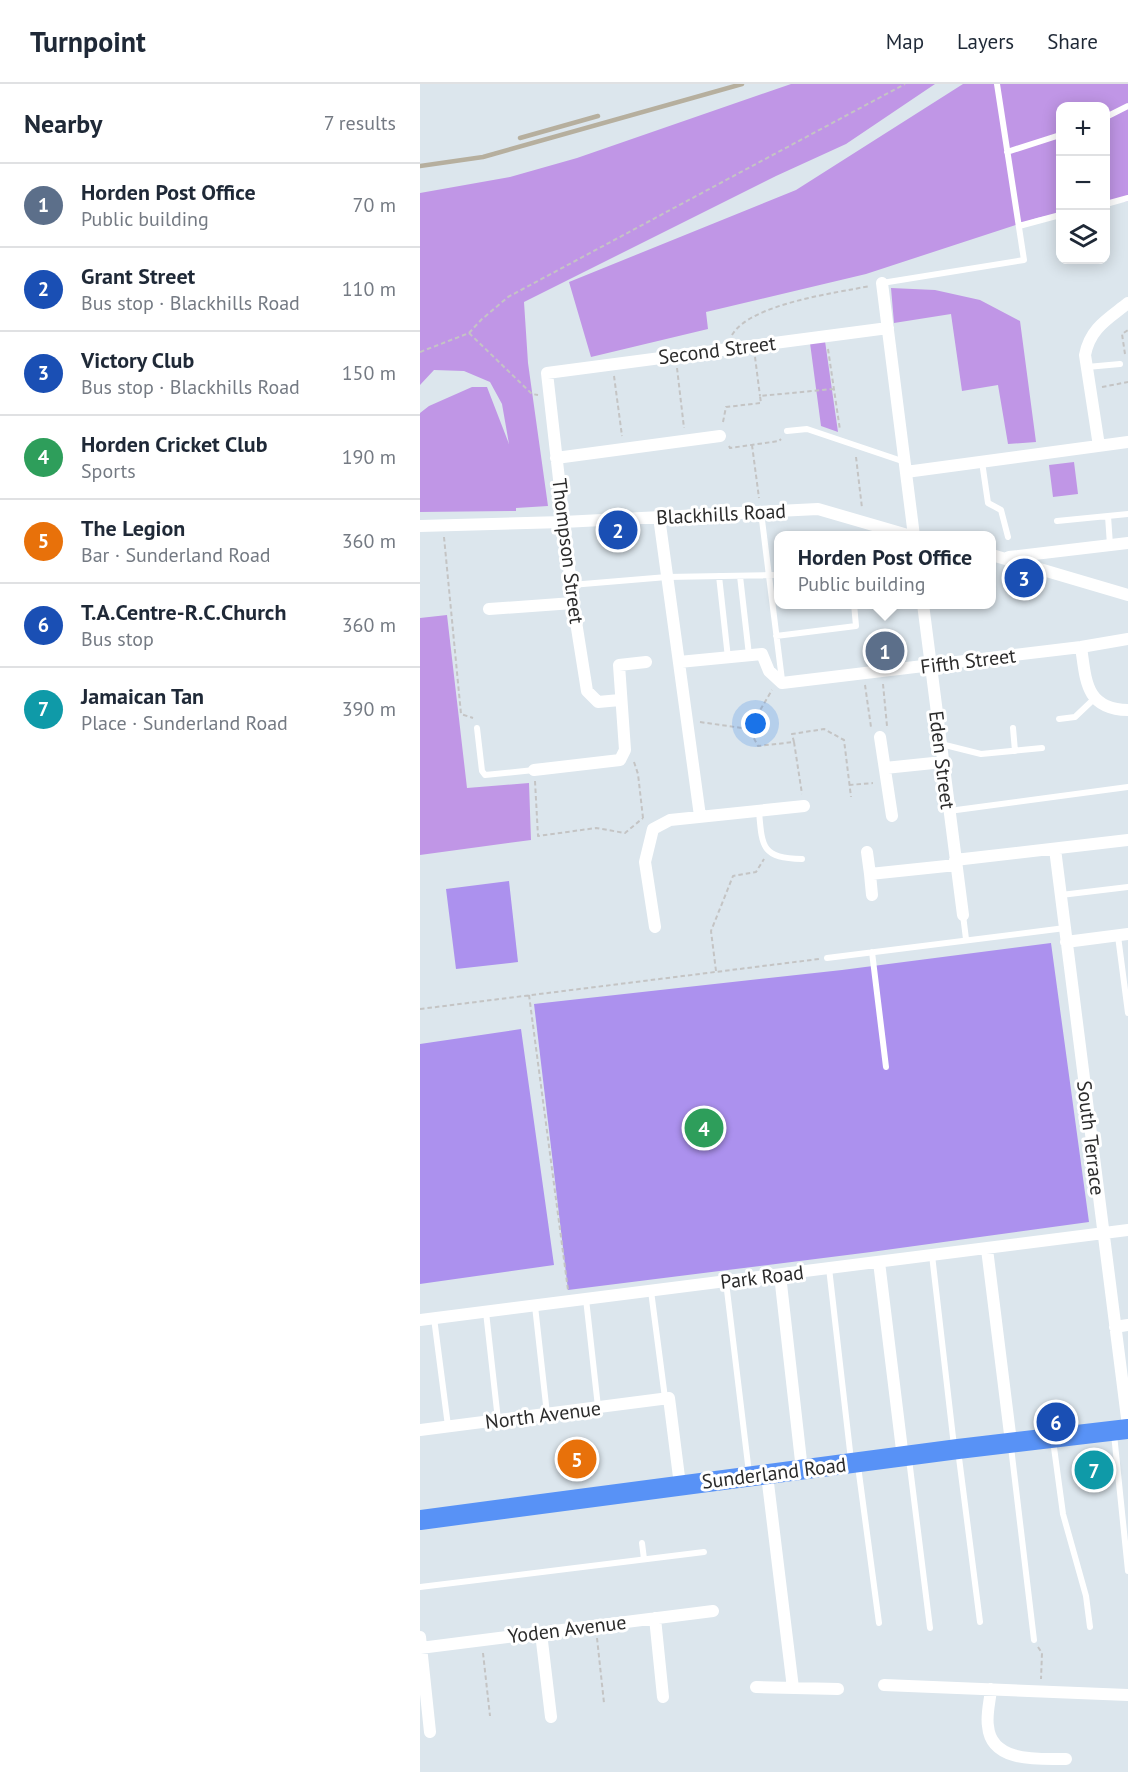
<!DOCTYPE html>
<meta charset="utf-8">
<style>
body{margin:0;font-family:"PT Sans",sans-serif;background:#f2f2f3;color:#1f2937}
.controls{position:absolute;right:18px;top:18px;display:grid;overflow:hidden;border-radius:12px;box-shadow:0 3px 15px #0003}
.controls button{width:54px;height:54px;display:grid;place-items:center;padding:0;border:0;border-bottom:2px solid #e0e1e3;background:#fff;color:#1f2937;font:30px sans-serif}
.you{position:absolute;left:336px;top:640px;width:21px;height:21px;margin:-15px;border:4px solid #fff;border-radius:50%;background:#1a73e8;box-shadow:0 0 0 9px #1a73e833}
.badge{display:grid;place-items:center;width:39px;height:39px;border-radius:50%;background:#846c37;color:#fff;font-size:20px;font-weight:700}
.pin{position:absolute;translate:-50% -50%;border:3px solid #fff;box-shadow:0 2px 6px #0006}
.popup{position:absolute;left:354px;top:447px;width:222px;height:78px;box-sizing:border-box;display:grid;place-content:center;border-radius:12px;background:#fff;filter:drop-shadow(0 2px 4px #0005);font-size:20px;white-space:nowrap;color:#747a83}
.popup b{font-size:22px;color:#1f2937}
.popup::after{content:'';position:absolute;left:50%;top:100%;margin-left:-12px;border:12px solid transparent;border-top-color:#fff}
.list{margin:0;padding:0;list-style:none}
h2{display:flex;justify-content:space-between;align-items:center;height:78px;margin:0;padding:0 24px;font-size:26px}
h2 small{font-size:20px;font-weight:400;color:#747a83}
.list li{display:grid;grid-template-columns:39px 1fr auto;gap:18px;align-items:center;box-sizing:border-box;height:84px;padding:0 24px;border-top:2px solid #e0e1e3}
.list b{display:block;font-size:22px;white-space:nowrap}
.list p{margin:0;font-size:20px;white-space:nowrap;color:#747a83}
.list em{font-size:20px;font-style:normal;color:#747a83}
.icon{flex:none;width:33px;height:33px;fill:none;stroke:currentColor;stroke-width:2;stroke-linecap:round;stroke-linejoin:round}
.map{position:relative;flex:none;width:708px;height:1688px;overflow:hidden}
header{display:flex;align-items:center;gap:36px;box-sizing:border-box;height:84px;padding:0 30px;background:#fff;border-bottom:2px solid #e0e1e3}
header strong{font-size:28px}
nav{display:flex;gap:33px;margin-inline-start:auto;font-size:21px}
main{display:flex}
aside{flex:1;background:#fff}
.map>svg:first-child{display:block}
.green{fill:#c096e6}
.pitch{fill:#ac91ee}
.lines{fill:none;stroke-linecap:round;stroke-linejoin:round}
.path{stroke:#c4c4c4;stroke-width:2;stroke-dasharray:4.5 3;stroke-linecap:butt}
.lane{stroke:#fff;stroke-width:6}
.street{stroke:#fff;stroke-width:12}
.primary{stroke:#5892f6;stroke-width:20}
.rail{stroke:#b6af9e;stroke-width:4.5}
.labels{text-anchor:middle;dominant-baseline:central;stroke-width:6;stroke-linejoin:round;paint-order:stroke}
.street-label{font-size:20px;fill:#2b2b2b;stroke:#fff}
</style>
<header>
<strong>Turnpoint</strong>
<nav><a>Map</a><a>Layers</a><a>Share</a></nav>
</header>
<main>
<aside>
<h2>Nearby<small>7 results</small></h2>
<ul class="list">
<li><span class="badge" style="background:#5c6f8a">1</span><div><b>Horden Post Office</b><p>Public building</p></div><em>70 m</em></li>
<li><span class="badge" style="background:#1a4fb4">2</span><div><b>Grant Street</b><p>Bus stop · Blackhills Road</p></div><em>110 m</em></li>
<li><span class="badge" style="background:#1a4fb4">3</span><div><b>Victory Club</b><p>Bus stop · Blackhills Road</p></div><em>150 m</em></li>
<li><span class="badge" style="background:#2e9e5b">4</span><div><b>Horden Cricket Club</b><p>Sports</p></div><em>190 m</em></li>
<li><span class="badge" style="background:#e8710a">5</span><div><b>The Legion</b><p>Bar · Sunderland Road</p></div><em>360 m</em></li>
<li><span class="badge" style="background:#1a4fb4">6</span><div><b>T.A.Centre-R.C.Church</b><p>Bus stop</p></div><em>360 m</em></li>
<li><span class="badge" style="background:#0f9aa8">7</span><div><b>Jamaican Tan</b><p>Place · Sunderland Road</p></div><em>390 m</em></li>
</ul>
</aside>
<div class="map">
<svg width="708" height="1688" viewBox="0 0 708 1688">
<rect width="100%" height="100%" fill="#dce6ed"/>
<path class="green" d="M371 0H515L426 60 356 92 104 218 108 279 128 422 96 424V427L0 428V329L9 322 52 303H67L89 360 82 320 70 298 44 287 14 286 0 301V109L90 93 157 74Z
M543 0H708V117L686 121V22H640V129L617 134 446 190 286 228 288 245 171 273 149 198 376 106Z
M471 204 515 206 560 216 600 237 616 358 588 360 578 301 542 307 531 230 474 239Z
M405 257 418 348 401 342 390 259Z
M654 378 658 410 633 413 629 381Z
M27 531 47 704 109 699 111 756 0 771V534Z"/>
<path class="pitch" d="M89 797 98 878 36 885 26 805Z
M631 859 669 1138 451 1168 148 1206 114 920 422 886Z
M101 945 134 1181 0 1200V960Z"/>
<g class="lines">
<path class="path" d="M49 249 112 310 118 311
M312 251C330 220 415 209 450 202
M408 265 420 346
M0 268 49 249 61 236 88 213 485 0
M705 270 702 250 708 246
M335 273 340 312
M257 284 264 344
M194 292 202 352
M682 303 708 298
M303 338 306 323 341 319 340 312 413 305
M332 361 339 414
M309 362 310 364 359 357 361 355
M436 373 442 424
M24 453 41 630 53 634
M463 600 467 642
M445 601 451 643
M280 638 329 645 338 662 374 658 382 710
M329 645 352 606
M374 658 372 650 404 645 424 656 431 713
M214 678 218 690 223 734
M115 697 118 752 176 744 205 749 223 734
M429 701 453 699
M296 887 291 847 313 792 336 788 344 775
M109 911 148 1206
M0 925 399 875
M177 1554 184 1619
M618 1563 622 1569 621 1595
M63 1569 70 1632"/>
<path class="lane" d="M686 33 708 22
M587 68 640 51
M686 120 708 114
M599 142 640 131
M462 199 604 176 577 0
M667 283 700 280
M367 347 387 345 485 378
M562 378 568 419 581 426 588 453
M341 428 362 596
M688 432 690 461
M637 437 708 430
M299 492 308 574
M320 492 329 571
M151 501 247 493 358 491
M356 552 436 542 434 520
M639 635 655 633 675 614
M57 644 62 687 65 691 114 686
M593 644 595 667
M521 660 561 670 622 664
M339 727C342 764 342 774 382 775
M529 727 708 703
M641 811 708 803
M543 831 546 855
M698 852 708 929
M452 868 466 983
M407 874 645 844
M512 1171 534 1362
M409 1184 431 1376
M306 1198 329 1389
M231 1207 245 1314
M166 1215 178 1323
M115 1222 127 1330
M66 1228 78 1336
M14 1234 28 1342
M694 1350 708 1487
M633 1356 643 1430 666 1512 670 1543
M591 1363 614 1556
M538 1366 560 1538
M489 1375 510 1544
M438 1382 459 1539
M222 1459 224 1475
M0 1503 284 1468"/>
<path class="street" d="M462 199 494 452
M679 362 665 271C670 244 688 235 708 219
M136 374 300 352
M486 388 708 358
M239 433 280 732
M0 442 143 438 398 425 491 452
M572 471 708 511
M589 473 708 459
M503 520 543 831
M69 525 153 519
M661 563C666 596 665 625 708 626
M259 578 342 570 349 587 362 599 661 563 708 555
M200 616 178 618 167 607 153 519 127 289 468 244
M460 653 472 732
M465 684 523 678
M114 686 200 676 205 666 199 581 226 578
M635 765 708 1342
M447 768 450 790
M535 776 708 756
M452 811 450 790 536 781
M235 843 225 778 233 745 250 736 384 722
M646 858 708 850
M567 1165 591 1358
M459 1178 483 1374
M360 1191 382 1386
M0 1236 708 1146
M695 1243 708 1241
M0 1346 249 1314 260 1401
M347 1391 373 1604
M235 1534 243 1613
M121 1549 131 1633
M0 1553 10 1648
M0 1564 293 1527
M464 1601 708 1611
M336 1603 418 1605
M571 1605C570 1617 566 1631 568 1642 571 1679 619 1675 646 1675"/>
<path class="primary" d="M0 1436 538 1365 708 1345"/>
<path class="rail" d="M100 54 178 32
M0 82 63 73 322 0"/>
</g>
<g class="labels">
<g class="street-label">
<text transform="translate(297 266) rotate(-7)">Second Street</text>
<text transform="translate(301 430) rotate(-3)">Blackhills Road</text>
<text transform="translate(148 467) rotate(83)">Thompson Street</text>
<text transform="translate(548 577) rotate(-7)">Fifth Street</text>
<text transform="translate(522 676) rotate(83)">Eden Street</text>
<text transform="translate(671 1054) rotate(83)">South Terrace</text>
<text transform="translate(342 1193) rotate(-7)">Park Road</text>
<text transform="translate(123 1331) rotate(-7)">North Avenue</text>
<text transform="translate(354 1389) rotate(-7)">Sunderland Road</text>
<text transform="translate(147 1545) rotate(-7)">Yoden Avenue</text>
</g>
</g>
</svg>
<div class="controls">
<button>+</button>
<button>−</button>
<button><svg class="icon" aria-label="layers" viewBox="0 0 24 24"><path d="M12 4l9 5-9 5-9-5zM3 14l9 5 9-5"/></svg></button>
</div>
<div class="you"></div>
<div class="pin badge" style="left:465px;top:567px;background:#5c6f8a">1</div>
<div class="popup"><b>Horden Post Office</b>Public building</div>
<div class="pin badge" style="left:198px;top:446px;background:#1a4fb4">2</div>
<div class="pin badge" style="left:604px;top:494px;background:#1a4fb4">3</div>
<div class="pin badge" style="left:284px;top:1044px;background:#2e9e5b">4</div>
<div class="pin badge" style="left:157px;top:1375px;background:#e8710a">5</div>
<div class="pin badge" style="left:636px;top:1338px;background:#1a4fb4">6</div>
<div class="pin badge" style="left:674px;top:1386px;background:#0f9aa8">7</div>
</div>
</main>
